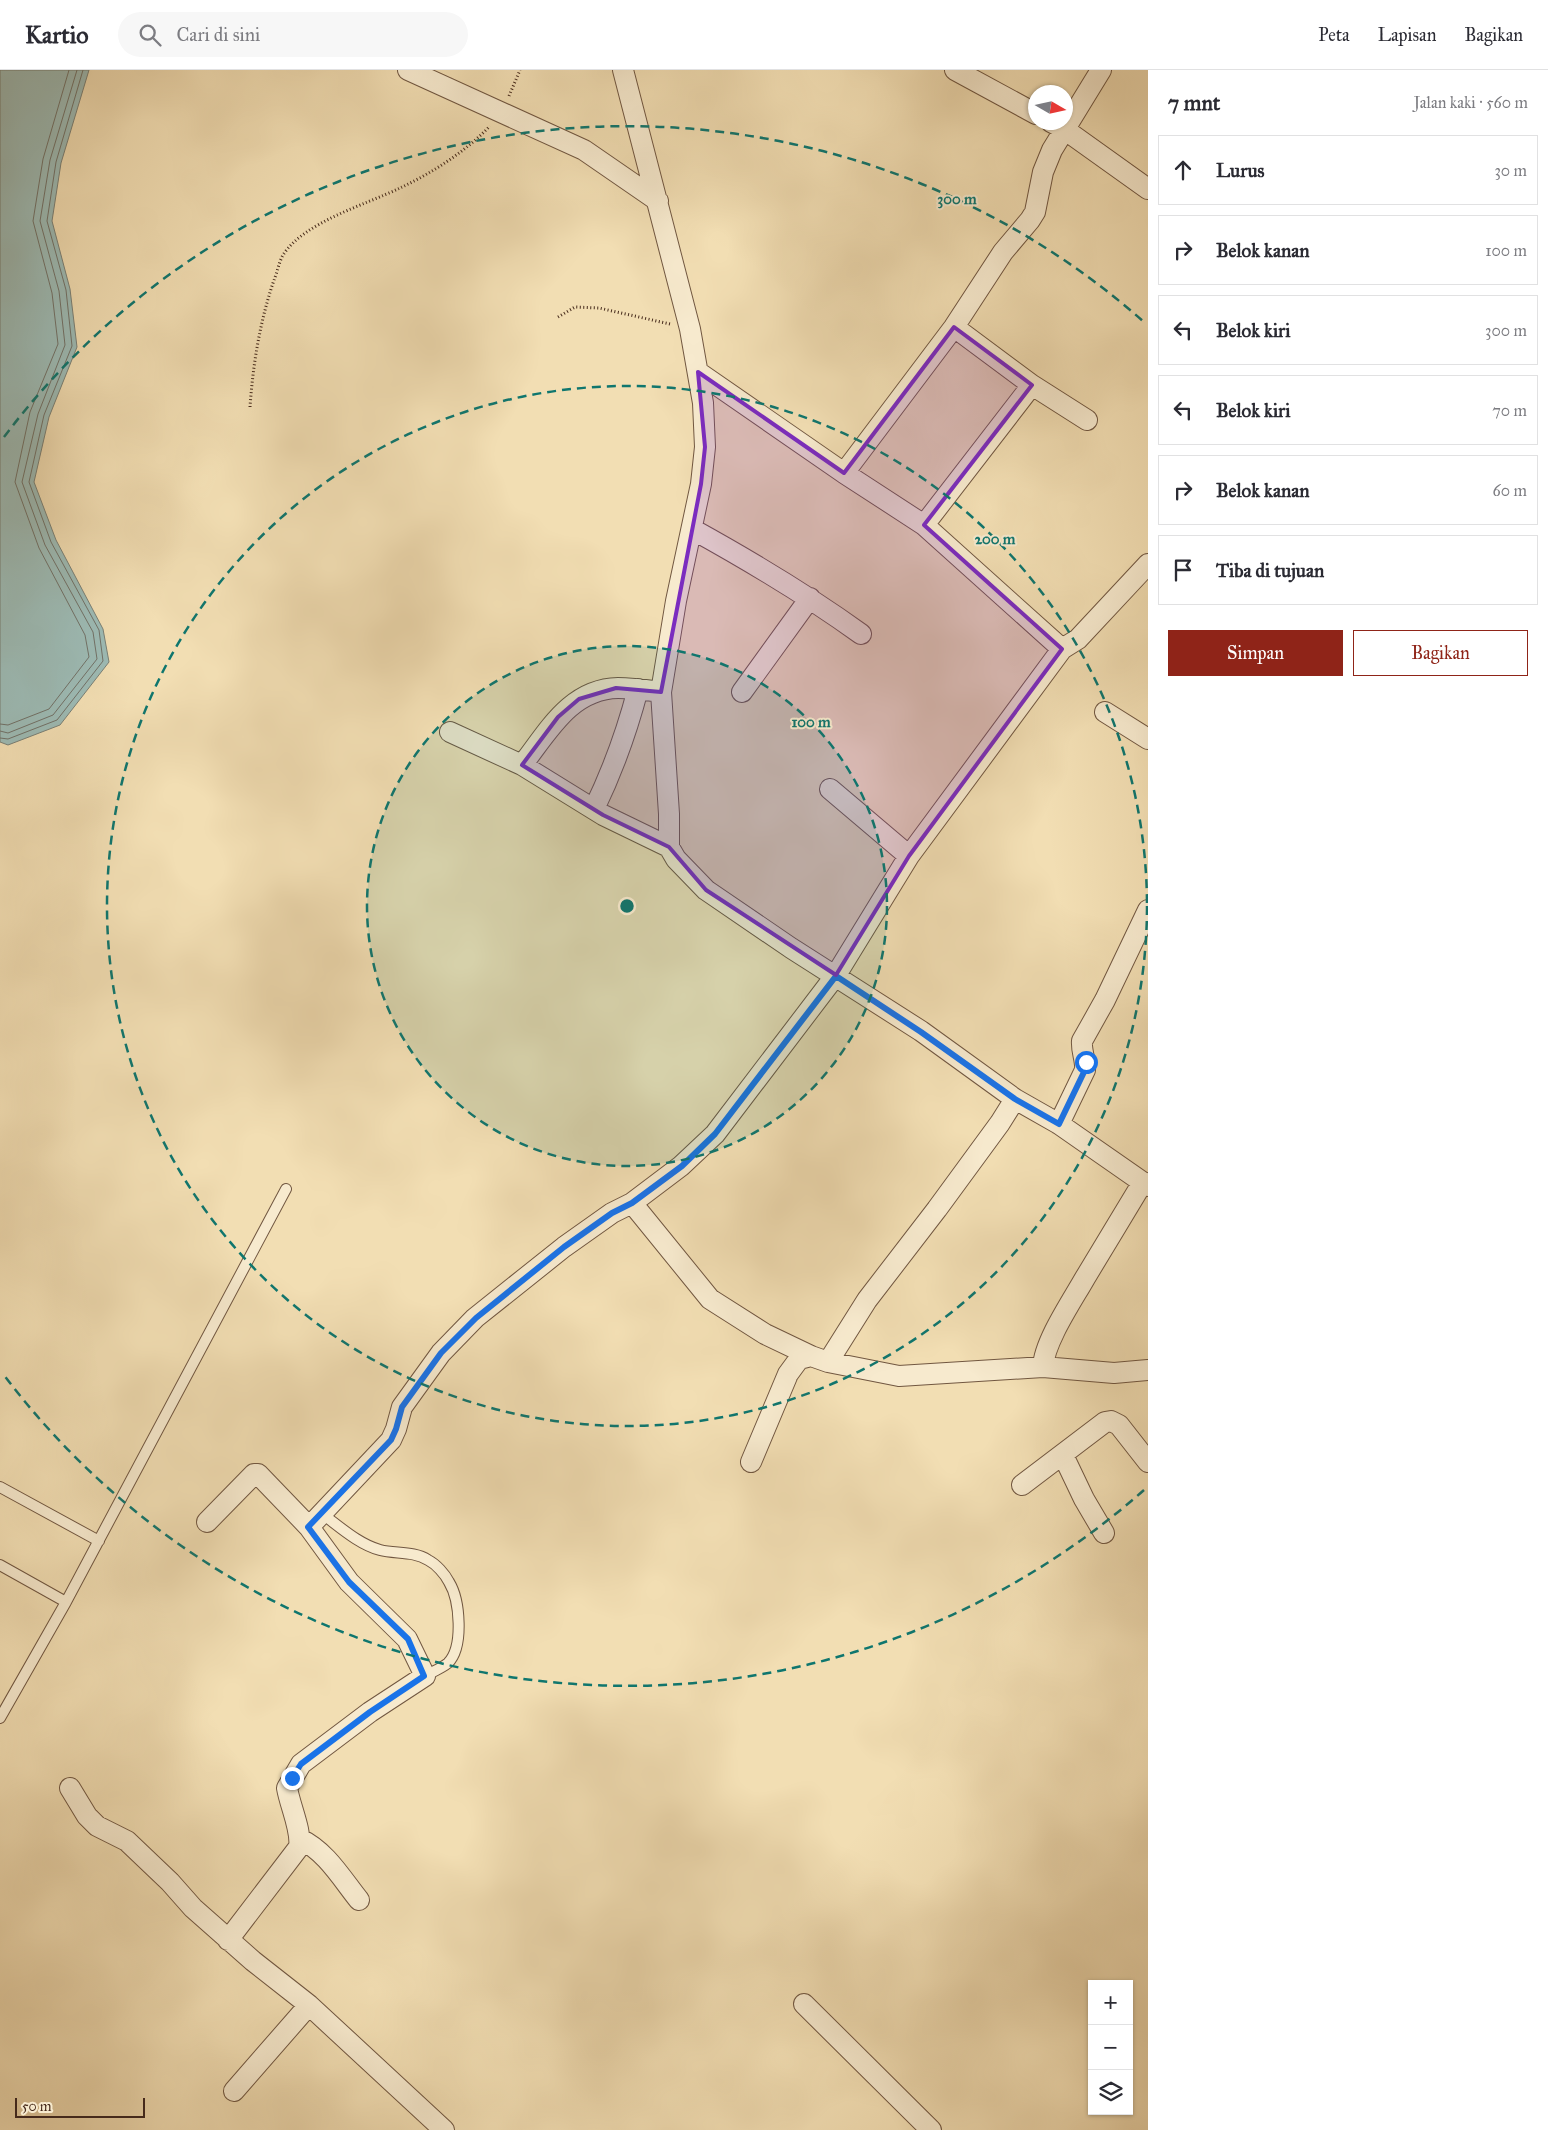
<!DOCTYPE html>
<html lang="id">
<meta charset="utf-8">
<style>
body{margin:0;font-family:"IM FELL Great Primer",serif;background:#f7f7f7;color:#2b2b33}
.controls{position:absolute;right:15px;bottom:15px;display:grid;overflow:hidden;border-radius:0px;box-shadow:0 1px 4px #0004}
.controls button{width:45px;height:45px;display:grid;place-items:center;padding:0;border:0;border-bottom:1px solid #e1e1e2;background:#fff;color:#2b2b33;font:25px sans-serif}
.compass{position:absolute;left:1028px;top:15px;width:45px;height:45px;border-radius:50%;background:#fff;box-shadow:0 1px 4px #0004;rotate:99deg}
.scale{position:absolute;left:15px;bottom:12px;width:130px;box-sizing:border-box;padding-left:5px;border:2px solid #462a1b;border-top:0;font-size:14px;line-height:18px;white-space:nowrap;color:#462a1b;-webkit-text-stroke:4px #f7eace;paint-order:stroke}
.stop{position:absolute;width:15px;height:15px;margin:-11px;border:4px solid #1a73e8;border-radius:50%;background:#fff}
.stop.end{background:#1a73e8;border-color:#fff;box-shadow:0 1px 5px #0008}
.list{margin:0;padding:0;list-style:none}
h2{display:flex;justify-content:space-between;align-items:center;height:65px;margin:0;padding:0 20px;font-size:21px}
h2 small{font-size:16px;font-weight:400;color:#7c7c81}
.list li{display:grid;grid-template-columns:32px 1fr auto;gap:15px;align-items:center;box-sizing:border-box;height:70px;margin:0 10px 10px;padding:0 10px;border:1px solid #e1e1e2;border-radius:0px}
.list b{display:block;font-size:19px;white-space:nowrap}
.list em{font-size:16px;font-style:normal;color:#7c7c81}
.actions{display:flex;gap:10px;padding:15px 20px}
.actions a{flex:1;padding:11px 0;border:1px solid #8f2418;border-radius:0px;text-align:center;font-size:18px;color:#8f2418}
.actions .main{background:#8f2418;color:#fff}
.icon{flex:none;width:28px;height:28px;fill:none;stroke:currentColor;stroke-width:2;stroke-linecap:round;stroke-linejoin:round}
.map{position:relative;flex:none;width:1148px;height:2060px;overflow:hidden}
header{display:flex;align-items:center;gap:30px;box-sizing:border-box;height:70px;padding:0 25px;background:#fff;border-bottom:1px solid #e1e1e2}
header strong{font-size:24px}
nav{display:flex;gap:28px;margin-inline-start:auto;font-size:18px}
.search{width:350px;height:45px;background:#f7f7f7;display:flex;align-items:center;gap:12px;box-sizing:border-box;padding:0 18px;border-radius:28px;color:#7c7c81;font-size:19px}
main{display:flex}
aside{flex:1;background:#fff}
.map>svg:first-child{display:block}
.water{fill:#9dbbb5;stroke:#7a8177}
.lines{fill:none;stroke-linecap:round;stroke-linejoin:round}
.shore{stroke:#727268;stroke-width:1}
.service-casing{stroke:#715741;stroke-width:12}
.minor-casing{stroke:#715741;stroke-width:22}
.path{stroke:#462a1b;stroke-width:3;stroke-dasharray:1 2.5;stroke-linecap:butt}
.service{stroke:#f7eace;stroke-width:10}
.minor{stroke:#f7eace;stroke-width:20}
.route{stroke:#1a73e8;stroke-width:6}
.marked{fill:#7b2cbf;fill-opacity:0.2;stroke:#7b2cbf;stroke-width:4;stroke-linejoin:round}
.ring{fill:none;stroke:#0f766e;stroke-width:2.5;stroke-dasharray:9 6}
.centre{fill:#0f766e;stroke:#f7eace;stroke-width:2.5}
.ring-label{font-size:15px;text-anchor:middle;font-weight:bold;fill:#0f766e;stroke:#f7eace;stroke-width:4;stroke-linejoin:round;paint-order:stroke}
</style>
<header>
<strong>Kartio</strong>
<div class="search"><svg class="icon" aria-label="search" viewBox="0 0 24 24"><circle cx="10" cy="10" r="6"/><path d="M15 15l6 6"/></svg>Cari di sini</div>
<nav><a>Peta</a><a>Lapisan</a><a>Bagikan</a></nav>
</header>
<main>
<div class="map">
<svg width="1148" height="2060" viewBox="0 0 1148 2060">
<rect width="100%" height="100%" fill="#f2deb3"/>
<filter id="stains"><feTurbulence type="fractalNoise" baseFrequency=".004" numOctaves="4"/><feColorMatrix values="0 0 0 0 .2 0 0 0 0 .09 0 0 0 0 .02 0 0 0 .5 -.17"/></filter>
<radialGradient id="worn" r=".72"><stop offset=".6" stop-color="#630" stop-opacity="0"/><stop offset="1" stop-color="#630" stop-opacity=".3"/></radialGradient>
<path class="water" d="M0 0H89L61 93 52 151 70 219 77 277 49 347 34 412 56 470 103 559 109 592 60 655 8 675 0 672Z"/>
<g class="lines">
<path class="shore" d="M0 654 8 655 49 639 89 587 85 565 39 478 15 412 30 342 58 274 52 223 33 151 43 89 69 0
M0 661 8 663 53 645 97 589 93 562 45 475 22 412 38 344 65 275 59 221 40 151 50 90 77 0
M0 668 8 669 57 650 103 591 99 560 51 472 29 412 44 345 72 276 66 220 47 151 56 92 83 0"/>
<defs>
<path id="service" d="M0 1417 99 1471
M321 1443C339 1456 358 1474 380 1480 395 1484 414 1481 428 1490 436 1494 445 1504 449 1512 460 1530 464 1577 448 1593 442 1598 432 1602 425 1606
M0 1495 66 1532
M0 1648 66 1532 286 1119"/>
<path id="minor" d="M408 0 584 80 658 131
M623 0 690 259 703 333 705 377 701 414 676 531 661 622 669 744V777L676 789 706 820 791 878 921 961 1015 1029 1059 1054 1148 1116
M955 0 1036 44
M1051 52 1064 59 1148 119
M698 302 844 403 924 455 1062 579
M1032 315 1087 350
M844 403 954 257 1003 182 1030 150 1035 142 1043 102 1052 80 1101 0
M924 455 1032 315 954 257
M692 459C750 491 807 525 861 564
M742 622 810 528
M1105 642 1148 669
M450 662 522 695 603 745 669 777
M522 695C548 662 570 619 618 618 632 618 646 620 661 622
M830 719 909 786
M594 739C613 700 627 661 638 619
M1059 1054 1085 1000C1086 990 1081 981 1082 971L1105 930 1148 840
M632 1133 710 1229 765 1264 811 1286
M828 1292 867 1230 937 1139 1000 1053 1015 1029
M1043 1297C1044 1272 1072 1231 1085 1208 1104 1176 1124 1144 1143 1112
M1063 1385 1084 1429 1104 1463
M751 1392 788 1304 799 1289 811 1286 828 1292 899 1306 1043 1297 1114 1303 1148 1300
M1022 1415 1105 1352 1111 1351 1119 1355 1148 1392
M207 1452 254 1404H258L309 1457 349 1512 407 1569 425 1606 370 1642 301 1694 287 1718C290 1736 302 1761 299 1777L228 1870
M309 1457 391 1370 396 1359 402 1337 441 1283 475 1248 564 1177 612 1143 632 1133 681 1096 715 1064 836 905 909 786 1062 579 1078 569 1148 494
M70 1718 87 1746 97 1756 127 1771 170 1812 193 1838 253 1891 309 1935 444 2060
M300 1769C326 1781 342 1809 359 1830
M804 1934 931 2060
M234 2021 309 1935"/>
</defs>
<use href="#service" class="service-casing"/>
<use href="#minor" class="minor-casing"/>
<path class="path" d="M509 26 520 0
M558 247 575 237 599 238 670 254
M250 337C253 294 260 251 274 210 277 203 279 192 283 185 304 152 365 135 400 118 432 103 465 82 490 56"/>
<use href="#service" class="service"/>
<use href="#minor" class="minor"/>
</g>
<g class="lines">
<path class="route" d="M292 1708 301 1694 370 1642 424 1606 408 1569 349 1512 308 1457 391 1370 396 1359 402 1337 441 1283 476 1248 564 1177 612 1143 632 1133 682 1096 715 1064 836 906 921 962 1015 1029 1059 1054 1085 1000 1086 992"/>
</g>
<path class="marked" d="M954 257 1032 315 924 455 1062 579 909 786 836 905 706 820 669 777 603 745 522 695 558 647 579 629 616 618 661 622 701 414 705 377 698 302 844 403Z"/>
<circle cx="627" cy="836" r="260" fill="#0f766e" fill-opacity=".12"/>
<g class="ring">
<circle cx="627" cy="836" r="260"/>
<circle cx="627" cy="836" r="520"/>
<path d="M1144 1420A780 780 0 0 1 4 1305M4 367A780 780 0 0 1 1144 252"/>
</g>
<circle cx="627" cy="836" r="8" class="centre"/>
<g class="ring-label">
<text x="957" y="134">300 m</text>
<text x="995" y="474">200 m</text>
<text x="811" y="657">100 m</text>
</g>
<rect width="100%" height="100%" filter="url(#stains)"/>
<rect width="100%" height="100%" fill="url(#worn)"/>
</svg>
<div class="controls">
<button>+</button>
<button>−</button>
<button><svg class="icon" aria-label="layers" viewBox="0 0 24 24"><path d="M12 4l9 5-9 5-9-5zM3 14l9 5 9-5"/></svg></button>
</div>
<svg class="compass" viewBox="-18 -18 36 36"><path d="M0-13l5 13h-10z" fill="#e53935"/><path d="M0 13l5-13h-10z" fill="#7c7c81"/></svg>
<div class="scale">50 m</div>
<div class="stop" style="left:1086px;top:992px"></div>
<div class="stop end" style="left:292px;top:1708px"></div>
</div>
<aside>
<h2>7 mnt<small>Jalan kaki · 560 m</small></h2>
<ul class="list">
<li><svg class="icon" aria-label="ahead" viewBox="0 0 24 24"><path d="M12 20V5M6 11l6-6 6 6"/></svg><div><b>Lurus</b></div><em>30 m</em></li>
<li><svg class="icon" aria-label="right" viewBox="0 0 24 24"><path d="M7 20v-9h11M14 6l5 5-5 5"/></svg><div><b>Belok kanan</b></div><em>100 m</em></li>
<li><svg class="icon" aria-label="left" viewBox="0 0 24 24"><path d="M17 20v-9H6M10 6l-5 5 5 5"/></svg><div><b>Belok kiri</b></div><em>300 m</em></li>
<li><svg class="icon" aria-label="left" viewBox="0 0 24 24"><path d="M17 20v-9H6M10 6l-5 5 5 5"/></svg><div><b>Belok kiri</b></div><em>70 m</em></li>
<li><svg class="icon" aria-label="right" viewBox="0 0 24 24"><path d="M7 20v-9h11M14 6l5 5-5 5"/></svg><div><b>Belok kanan</b></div><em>60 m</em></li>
<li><svg class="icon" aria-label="arrive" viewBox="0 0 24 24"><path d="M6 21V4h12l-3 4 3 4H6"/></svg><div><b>Tiba di tujuan</b></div></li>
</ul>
<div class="actions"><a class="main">Simpan</a><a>Bagikan</a></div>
</aside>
</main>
